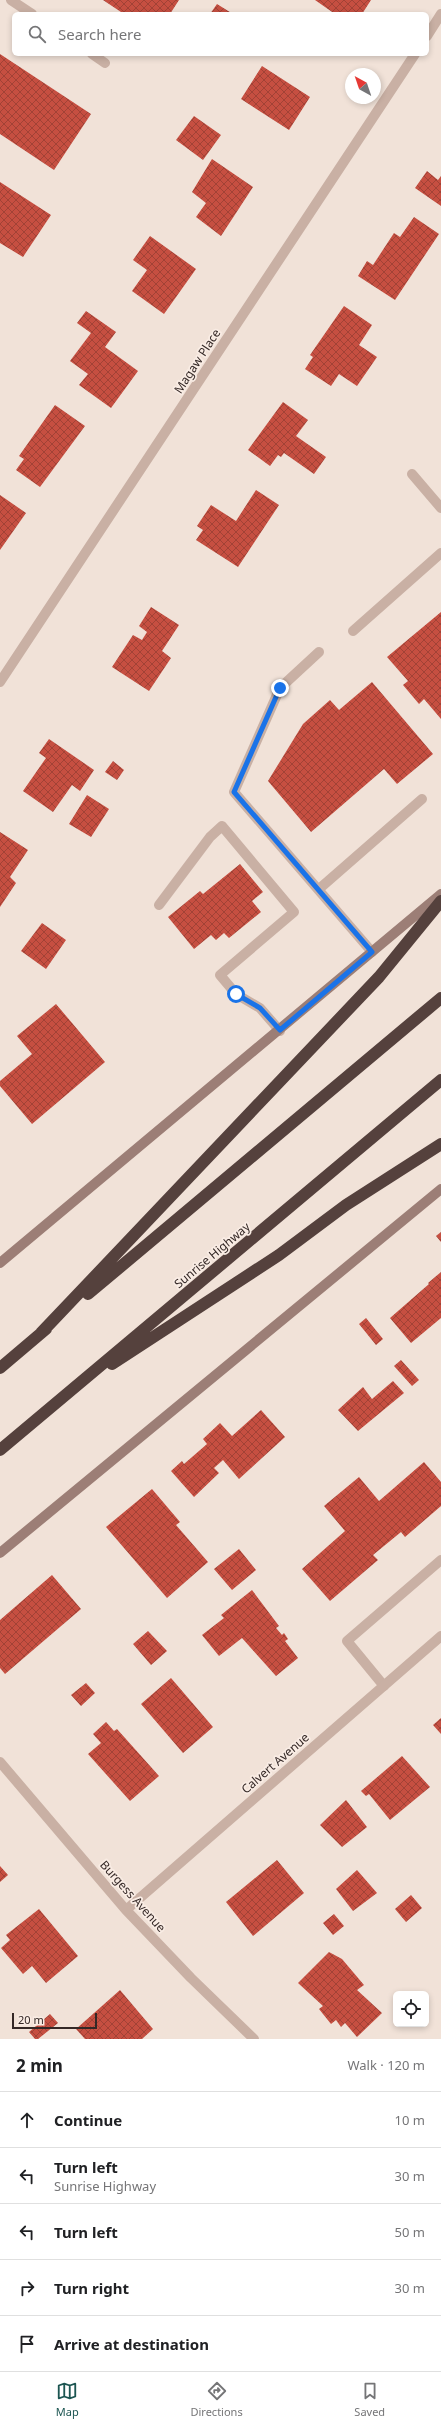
<!DOCTYPE html>
<meta charset="utf-8">
<style>
body{margin:0;font-family:"Noto Sans",sans-serif;background:#f2f2f2;color:#202124}
.controls{position:absolute;right:12px;bottom:12px;display:grid;overflow:hidden;border-radius:6px;box-shadow:0 2px 6px #0003}
.controls button{width:36px;height:36px;display:grid;place-items:center;padding:0;border:0;border-bottom:1px solid #e0e0e0;background:#fff;color:#202124;font:20px sans-serif}
.compass{position:absolute;left:345px;top:68px;width:36px;height:36px;border-radius:50%;background:#fff;box-shadow:0 2px 6px #0003;rotate:320deg}
.scale{position:absolute;left:12px;bottom:10px;width:85px;box-sizing:border-box;padding-left:4px;border:2px solid #342826;border-top:0;font-size:11px;line-height:14px;white-space:nowrap;color:#342826;-webkit-text-stroke:3px #f9ece4;paint-order:stroke}
.stop{position:absolute;width:12px;height:12px;margin:-9px;border:3px solid #1a73e8;border-radius:50%;background:#fff}
.stop.end{background:#1a73e8;border-color:#fff;box-shadow:0 1px 4px #0008}
.list{margin:0;padding:0;list-style:none}
h2{display:flex;justify-content:space-between;align-items:center;height:52px;margin:0;padding:0 16px;font-size:17px}
h2 small{font-size:13px;font-weight:400;color:#757577}
.list li{display:grid;grid-template-columns:26px 1fr auto;gap:12px;align-items:center;box-sizing:border-box;height:56px;padding:0 16px;border-top:1px solid #e0e0e0}
.list b{display:block;font-size:15px;white-space:nowrap}
.list p{margin:0;font-size:13px;white-space:nowrap;color:#757577}
.list em{font-size:13px;font-style:normal;color:#757577}
.icon{flex:none;width:22px;height:22px;fill:none;stroke:currentColor;stroke-width:2;stroke-linecap:round;stroke-linejoin:round}
.map{position:relative;flex:none;width:441px;height:2039px;overflow:hidden}
.search{position:absolute;background:#fff;box-shadow:0 2px 6px #0003;left:12px;right:12px;top:12px;height:44px;display:flex;align-items:center;gap:10px;box-sizing:border-box;padding:0 14px;border-radius:6px;color:#757577;font-size:15px}
.sheet{height:332px;background:#fff}
nav{display:flex;justify-content:space-around;align-items:center;box-sizing:border-box;height:56px;border-top:1px solid #e0e0e0;background:#fff;font-size:11px;color:#757577}
nav a{display:grid;justify-items:center;gap:2px}
nav .on{color:#1c5551}
.map>svg:first-child{display:block}
.building{fill:url(#building-cross-hatch)}
.lines{fill:none;stroke-linecap:round;stroke-linejoin:round}
.lane{stroke:#c9b0a4;stroke-width:10}
.street{stroke:#c9b0a4;stroke-width:10}
.secondary{stroke:#9c7e76;stroke-width:10}
.highway{stroke:#55413d;stroke-width:12}
.route{stroke:#1a73e8;stroke-width:5}
.labels{text-anchor:middle;dominant-baseline:central;stroke-width:3.5;stroke-linejoin:round;paint-order:stroke}
.street-label{font-size:12px;fill:#342826;stroke:#f9ece4}
</style>
<div class="map">
<svg width="441" height="2039" viewBox="0 0 441 2039">
<defs>
<pattern id="building-cross-hatch" width="8" height="8" patternUnits="userSpaceOnUse"><rect width="8" height="8" fill="#c64f41"/><path d="M0 0l8 8M0 8l8-8" fill="none" stroke="#a24236"/></pattern>
</defs>
<rect width="100%" height="100%" fill="#f1e2d8"/>
<path class="building" d="M103 0H179L170 14H124Z
M315 0H371L362 14H335Z
M217 4 233 14H210Z
M0 54 91 114 54 170 0 134Z
M262 66 310 97 289 130 241 99Z
M194 116 221 135 203 160 176 140Z
M212 159 253 187 221 236 196 217 206 203 192 192Z
M427 171 438 180 441 176V206L415 188Z
M0 182 51 215 23 257 0 243Z
M414 217 439 234 395 300 358 276 367 261 373 265 394 233 400 237Z
M150 236 196 269 164 314 132 291 147 270 133 260Z
M344 306 372 325 359 345 377 357 357 386 339 374 331 386 305 369 313 357 310 355Z
M86 311 116 332 105 347 138 371 111 408 79 385 88 374 70 361 91 333 77 323Z
M283 402 308 420 296 436 326 457 314 474 284 453 281 457 278 455 270 466 248 450Z
M55 405 85 426 40 487 16 470 24 459 19 456Z
M256 490 279 505 238 567 196 540 203 530 197 526 211 505 236 521Z
M0 495 26 513 0 550Z
M151 607 179 625 162 651 171 658 149 691 112 667 133 635 142 640 147 632 139 626Z
M441 612V719L424 699 419 704 403 685 408 681 387 657Z
M372 682 433 754 397 784 384 769 311 832 268 781 303 724 330 700 339 710Z
M49 739 94 770 80 791 72 785 53 812 23 791 46 758 39 753Z
M113 761 124 770 117 780 105 772Z
M87 795 109 809 91 837 69 824Z
M0 832 28 850 10 877 16 883 0 907Z
M240 864 263 892 252 901 261 912 229 938 224 933 216 940 211 935 194 949 168 917 200 891 203 894Z
M42 923 66 940 46 969 21 951Z
M56 1004 105 1062 32 1124 0 1086V1081L32 1054 17 1036Z
M441 1232V1242L436 1236Z
M441 1272V1318L411 1343 390 1318 429 1284 428 1283Z
M366 1318 383 1339 376 1345 359 1324Z
M401 1360 419 1380 412 1386 394 1366Z
M393 1381 404 1393 358 1431 338 1410 363 1387 372 1399Z
M261 1410 285 1437 239 1479 223 1460 214 1468 219 1473 194 1497 171 1471 182 1461 184 1464 207 1444 203 1439 220 1423 232 1436Z
M424 1462 441 1482V1506L405 1537 401 1532 373 1555 378 1560 330 1601 302 1569 345 1531 324 1506 359 1477 379 1501Z
M152 1489 180 1522 176 1525 208 1562 167 1598 106 1527Z
M239 1549 256 1570 232 1590 214 1569Z
M52 1575 81 1609 5 1674 0 1668V1620Z
M252 1590 279 1626 276 1628 282 1635 284 1633 288 1639 285 1641 298 1658 276 1676 242 1638 219 1656 202 1635 224 1618 221 1615Z
M148 1631 167 1651 151 1665 133 1644Z
M171 1678 213 1727 183 1753 141 1704Z
M86 1683 95 1693 81 1706 71 1695Z
M441 1718V1734L433 1725Z
M106 1722 114 1731 117 1729 159 1776 130 1801 88 1754 101 1743 93 1734Z
M402 1756 430 1787 390 1820 369 1794 366 1796 361 1791Z
M346 1800 367 1827 342 1847 320 1825Z
M277 1860 304 1893 253 1936 226 1902Z
M0 1866 8 1875 0 1882Z
M357 1870 377 1893 353 1911 336 1889Z
M411 1895 422 1908 406 1922 395 1909Z
M39 1909 78 1956 46 1983 32 1966 23 1974 1 1948 10 1940 6 1935Z
M334 1914 344 1926 333 1935 323 1923Z
M329 1952 342 1959 364 1985 357 1990 382 2013 357 2037 345 2023 341 2027 336 2020 331 2024 319 2009 323 2006 298 1983Z
M120 1990 153 2029 142 2039H85L76 2029Z
M50 2014 58 2023 38 2039H35L29 2032Z"/>
<g class="lines">
<path class="lane" d="M11 0 32 14
M92 54 105 63
M412 474 441 508
M353 631 441 553
M319 652 280 688 234 792 372 952
M319 889 422 799
M159 905 210 837 222 826 294 912 220 975 236 994 260 1008 280 1031
M384 1686 347 1641 441 1560"/>
<path class="street" d="M427 36 441 14
M0 682 415 54
M0 1762 126 1910 191 1978 254 2039
M126 1910 441 1636"/>
<path class="secondary" d="M0 1263 441 894
M0 1553 441 1189"/>
<path class="highway" d="M88 1294 441 998
M41 1333 379 977 441 901
M112 1364 279 1255 346 1205 441 1144
M0 1368 46 1329
M0 1450 441 1080"/>
</g>
<g class="lines">
<path class="route" d="M236 994 260 1008 280 1030 372 952 234 792 280 688"/>
</g>
<g class="labels">
<g class="street-label">
<text transform="translate(197 361) rotate(-57)">Magaw Place</text>
<text transform="translate(212 1255) rotate(-40)">Sunrise Highway</text>
<text transform="translate(275 1763) rotate(-41)">Calvert Avenue</text>
<text transform="translate(133 1896) rotate(48)">Burgess Avenue</text>
</g>
</g>
</svg>
<div class="controls">
<button><svg class="icon" aria-label="locate" viewBox="0 0 24 24"><circle cx="12" cy="12" r="6"/><path d="M12 2v4M12 18v4M2 12h4M18 12h4"/></svg></button>
</div>
<svg class="compass" viewBox="-18 -18 36 36"><path d="M0-13l5 13h-10z" fill="#e53935"/><path d="M0 13l5-13h-10z" fill="#757577"/></svg>
<div class="scale">20 m</div>
<div class="stop" style="left:236px;top:994px"></div>
<div class="stop end" style="left:280px;top:688px"></div>
<div class="search"><svg class="icon" aria-label="search" viewBox="0 0 24 24"><circle cx="10" cy="10" r="6"/><path d="M15 15l6 6"/></svg>Search here</div>
</div>
<section class="sheet">
<h2>2 min<small>Walk · 120 m</small></h2>
<ul class="list">
<li><svg class="icon" aria-label="ahead" viewBox="0 0 24 24"><path d="M12 20V5M6 11l6-6 6 6"/></svg><div><b>Continue</b></div><em>10 m</em></li>
<li><svg class="icon" aria-label="left" viewBox="0 0 24 24"><path d="M17 20v-9H6M10 6l-5 5 5 5"/></svg><div><b>Turn left</b><p>Sunrise Highway</p></div><em>30 m</em></li>
<li><svg class="icon" aria-label="left" viewBox="0 0 24 24"><path d="M17 20v-9H6M10 6l-5 5 5 5"/></svg><div><b>Turn left</b></div><em>50 m</em></li>
<li><svg class="icon" aria-label="right" viewBox="0 0 24 24"><path d="M7 20v-9h11M14 6l5 5-5 5"/></svg><div><b>Turn right</b></div><em>30 m</em></li>
<li><svg class="icon" aria-label="arrive" viewBox="0 0 24 24"><path d="M6 21V4h12l-3 4 3 4H6"/></svg><div><b>Arrive at destination</b></div></li>
</ul>
</section>
<nav>
<a class="on"><svg class="icon" aria-label="map" viewBox="0 0 24 24"><path d="M3 6l6-2 6 2 6-2v14l-6 2-6-2-6 2zM9 4v14M15 6v14"/></svg>Map</a>
<a><svg class="icon" aria-label="directions" viewBox="0 0 24 24"><path d="M12 3l9 9-9 9-9-9zM9 14v-3h6M13 9l2 2-2 2"/></svg>Directions</a>
<a><svg class="icon" aria-label="saved" viewBox="0 0 24 24"><path d="M7 4h10v16l-5-4-5 4z"/></svg>Saved</a>
</nav>
